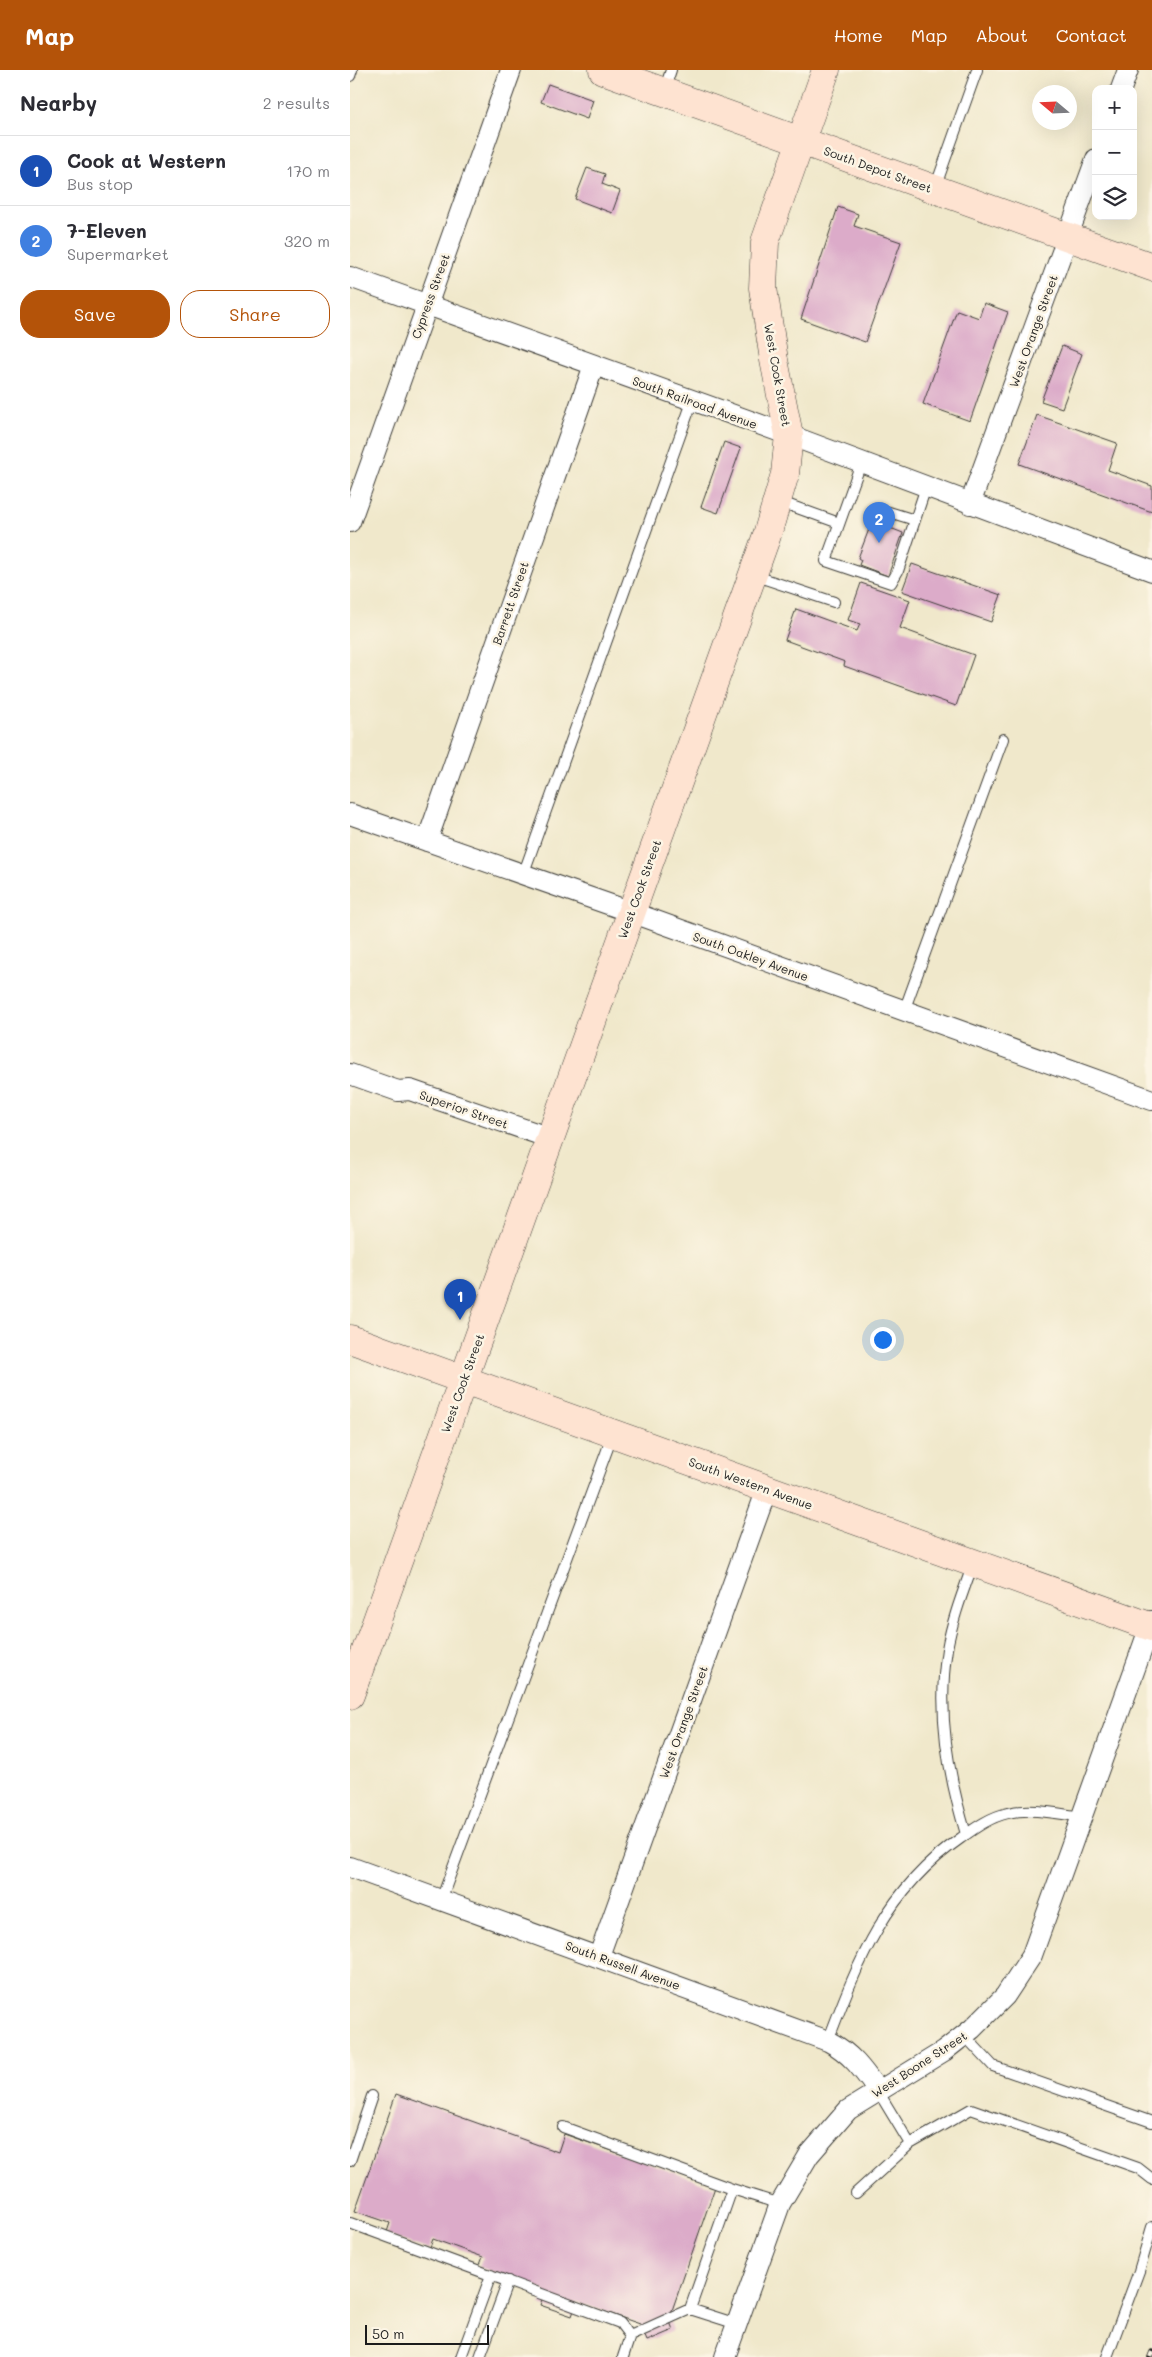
<!DOCTYPE html>
<meta charset="utf-8">
<style>
body{margin:0;font-family:Mali,sans-serif;background:#f7f7f7;color:#2b2b33}
.controls{position:absolute;right:15px;top:15px;display:grid;overflow:hidden;border-radius:10px;box-shadow:0 5px 20px #0002}
.controls button{width:45px;height:45px;display:grid;place-items:center;padding:0;border:0;border-bottom:1px solid #e1e1e2;background:#fff;color:#2b2b33;font:25px sans-serif}
.compass{position:absolute;left:682px;top:15px;width:45px;height:45px;border-radius:50%;background:#fff;box-shadow:0 5px 20px #0002;rotate:289deg}
.scale{position:absolute;left:15px;bottom:12px;width:124px;box-sizing:border-box;padding-left:5px;border:2px solid #1c1c1c;border-top:0;font-size:14px;line-height:18px;white-space:nowrap;color:#1c1c1c;-webkit-text-stroke:4px #fcf5e5;paint-order:stroke}
.you{position:absolute;left:532px;top:1269px;width:18px;height:18px;margin:-12px;border:4px solid #fff;border-radius:50%;background:#1a73e8;box-shadow:0 0 0 8px #1a73e833}
.badge{display:grid;place-items:center;width:32px;height:32px;border-radius:50%;background:#b45309;color:#fff;font-size:16px;font-weight:700}
.pin{position:absolute;translate:-50% -41px;filter:drop-shadow(0 1px 2px #0008)}
.pin::after{content:'';position:absolute;top:26px;width:18px;height:15px;background:inherit;clip-path:polygon(0 0,100% 0,50% 100%)}
.list{margin:0;padding:0;list-style:none}
h2{display:flex;justify-content:space-between;align-items:center;height:65px;margin:0;padding:0 20px;font-size:21px}
h2 small{font-size:16px;font-weight:400;color:#7c7c81}
.list li{display:grid;grid-template-columns:32px 1fr auto;gap:15px;align-items:center;box-sizing:border-box;height:70px;padding:0 20px;border-top:1px solid #e1e1e2}
.list b{display:block;font-size:19px;white-space:nowrap}
.list p{margin:0;font-size:16px;white-space:nowrap;color:#7c7c81}
.list em{font-size:16px;font-style:normal;color:#7c7c81}
.actions{display:flex;gap:10px;padding:15px 20px}
.actions a{flex:1;padding:11px 0;border:1px solid #b45309;border-radius:20px;text-align:center;font-size:18px;color:#b45309}
.actions .main{background:#b45309;color:#fff}
.icon{flex:none;width:28px;height:28px;fill:none;stroke:currentColor;stroke-width:2;stroke-linecap:round;stroke-linejoin:round}
.map{position:relative;flex:none;width:802px;height:2287px;overflow:hidden}
header{display:flex;align-items:center;gap:30px;box-sizing:border-box;height:70px;padding:0 25px;background:#b45309;color:#fff}
header strong{font-size:24px}
nav{display:flex;gap:28px;margin-inline-start:auto;font-size:18px}
main{display:flex}
aside{flex:1;background:#fff}
.map>svg:first-child{display:block}
.building{fill:#dcabc9}
.lines{fill:none;stroke-linecap:round;stroke-linejoin:round}
.lane-casing{stroke:#3c3b36;stroke-width:12}
.street-casing{stroke:#3c3b36;stroke-width:22}
.secondary-casing{stroke:#3c3b36;stroke-width:29}
.lane{stroke:#fff;stroke-width:10}
.street{stroke:#fff;stroke-width:20}
.secondary{stroke:#fee3d1;stroke-width:28}
.rail-casing{stroke:#1c1c1c;stroke-width:5.5}
.rail{stroke:#fcf5e5;stroke-width:4;stroke-dasharray:11;stroke-linecap:butt}
.labels{text-anchor:middle;dominant-baseline:central;stroke-width:5;stroke-linejoin:round;paint-order:stroke}
.street-label{font-size:12px;fill:#1c1c1c;stroke:#fcf5e5}
</style>
<header>
<strong>Map</strong>
<nav><a>Home</a><a>Map</a><a>About</a><a>Contact</a></nav>
</header>
<main>
<aside>
<h2>Nearby<small>2 results</small></h2>
<ul class="list">
<li><span class="badge" style="background:#1a4fb4">1</span><div><b>Cook at Western</b><p>Bus stop</p></div><em>170 m</em></li>
<li><span class="badge" style="background:#3f7fe0">2</span><div><b>7-Eleven</b><p>Supermarket</p></div><em>320 m</em></li>
</ul>
<div class="actions"><a class="main">Save</a><a>Share</a></div>
</aside>
<div class="map">
<svg width="802" height="2287" viewBox="0 0 802 2287">
<rect width="100%" height="100%" fill="#fcf5e5"/>
<filter id="ink" filterUnits="userSpaceOnUse"><feTurbulence type="fractalNoise" baseFrequency=".02" numOctaves="2"/><feDisplacementMap in="SourceGraphic" scale="10" xChannelSelector="R" yChannelSelector="G"/><feConvolveMatrix kernelMatrix="1 2 1 2 8 2 1 2 1" color-interpolation-filters="sRGB"/></filter>
<filter id="wash" filterUnits="userSpaceOnUse"><feTurbulence type="fractalNoise" baseFrequency=".0096" numOctaves="4" result="noise"/><feDisplacementMap in="SourceGraphic" scale="20" xChannelSelector="R" yChannelSelector="G"/><feGaussianBlur stdDeviation="1.12" result="paint"/><feColorMatrix in="noise" values="0 0 0 0 0 0 0 0 0 0 0 0 0 0 0 0 0 1.4 0 .05"/><feComposite in="paint" operator="in"/></filter>
<g filter="url(#wash)">
<rect width="100%" height="100%" fill="#f0e8cb"/>
<g id="blocks">
<path class="building" d="M198 14 243 30 237 49 191 32Z
M237 98 255 104 252 114 270 121 262 143 225 129Z
M488 137 508 144 504 156 551 172 515 272 451 249Z
M634 233 658 242 620 351 573 334 607 240 629 248Z
M712 276 732 284 712 338 691 331Z
M687 345 767 373 758 400 802 416V442L669 394Z
M374 372 391 378 368 443 351 437Z
M525 452 553 463 538 506 509 495 511 490 508 488 521 454 524 455Z
M562 494 651 525 641 552 552 521Z
M511 513 560 530 550 558 624 585 606 636 494 596 495 592 435 570 446 539 507 561 510 554 498 550Z
M46 2024 208 2082 214 2064 365 2117 319 2249 323 2260 297 2271 290 2254 227 2232 222 2246 190 2235 195 2221 129 2197 133 2187 83 2169 79 2180 36 2165 40 2153 5 2141Z"/>
</g>
</g>
<g filter="url(#ink)">
<use href="#blocks" fill-opacity="0" stroke="#3c3b36" stroke-width="1"/>
<g class="lines">
<defs>
<path id="lane" d="M0 6 2 0
M314 21 321 0
M585 118 627 0
M511 393 476 491 541 513 548 501 576 417
M428 431 489 453
M539 442 565 450
M403 505 484 532
M173 805 341 335
M554 941 653 669
M616 1764C598 1704 587 1642 597 1579 602 1550 613 1522 623 1494
M91 1830 263 1364
M614 1965 643 1996 802 2052
M478 1971C509 1889 536 1820 611 1768 625 1758 640 1747 658 1743 682 1737 709 1744 733 1747
M528 2021 560 2074 621 2039 788 2098 802 2109
M213 2057 382 2119 430 2134
M0 2091 22 2026
M506 2123 560 2074
M0 2153 270 2253 280 2266
M340 2239 382 2119
M111 2287 141 2205
M130 2287 158 2211
M273 2287 280 2266 340 2239 387 2254
M757 2287 789 2201 802 2157"/>
<path id="street" d="M771 19 778 0
M0 207 439 365 802 501
M620 434 746 89
M0 452 161 0
M0 744 281 842 802 1030
M77 771 244 295
M0 1004 48 1021 60 1020 200 1068
M0 1797 478 1971C501 1983 513 2000 528 2021
M249 1886 417 1419
M375 2287 430 2134 459 2085 498 2040 594 1981 622 1959 655 1926 682 1885 802 1551"/>
<path id="secondary" d="M253 0 802 197
M0 1269 802 1557
M0 1625 417 465 435 404 439 365 424 290 413 218 415 172 476 0"/>
</defs>
<use href="#lane" class="lane-casing"/>
<use href="#street" class="street-casing"/>
<use href="#secondary" class="secondary-casing"/>
<use href="#lane" class="lane"/>
<use href="#street" class="street"/>
<use href="#secondary" class="secondary"/>
<defs>
<path id="rail" d="M800 2287 802 2282"/>
</defs>
<use href="#rail" class="rail-casing"/>
<use href="#rail" class="rail"/>
</g>
</g>
<g class="labels">
<g class="street-label">
<text transform="translate(528 99) rotate(20)">South Depot Street</text>
<text transform="translate(80 226) rotate(-70)">Cypress Street</text>
<text transform="translate(683 261) rotate(-70)">West Orange Street</text>
<text transform="translate(428 305) rotate(80)">West Cook Street</text>
<text transform="translate(345 332) rotate(20)">South Railroad Avenue</text>
<text transform="translate(160 533) rotate(-71)">Barrett Street</text>
<text transform="translate(289 819) rotate(-70)">West Cook Street</text>
<text transform="translate(401 886) rotate(20)">South Oakley Avenue</text>
<text transform="translate(114 1039) rotate(19)">Superior Street</text>
<text transform="translate(112 1313) rotate(-70)">West Cook Street</text>
<text transform="translate(401 1413) rotate(20)">South Western Avenue</text>
<text transform="translate(333 1652) rotate(-70)">West Orange Street</text>
<text transform="translate(273 1895) rotate(20)">South Russell Avenue</text>
<text transform="translate(569 1994) rotate(-33)">West Boone Street</text>
</g>
</g>
</svg>
<div class="controls">
<button>+</button>
<button>−</button>
<button><svg class="icon" aria-label="layers" viewBox="0 0 24 24"><path d="M12 4l9 5-9 5-9-5zM3 14l9 5 9-5"/></svg></button>
</div>
<svg class="compass" viewBox="-18 -18 36 36"><path d="M0-13l5 13h-10z" fill="#e53935"/><path d="M0 13l5-13h-10z" fill="#7c7c81"/></svg>
<div class="scale">50 m</div>
<div class="you"></div>
<div class="pin badge" style="left:110px;top:1250px;background:#1a4fb4">1</div>
<div class="pin badge" style="left:529px;top:473px;background:#3f7fe0">2</div>
</div>
</main>
